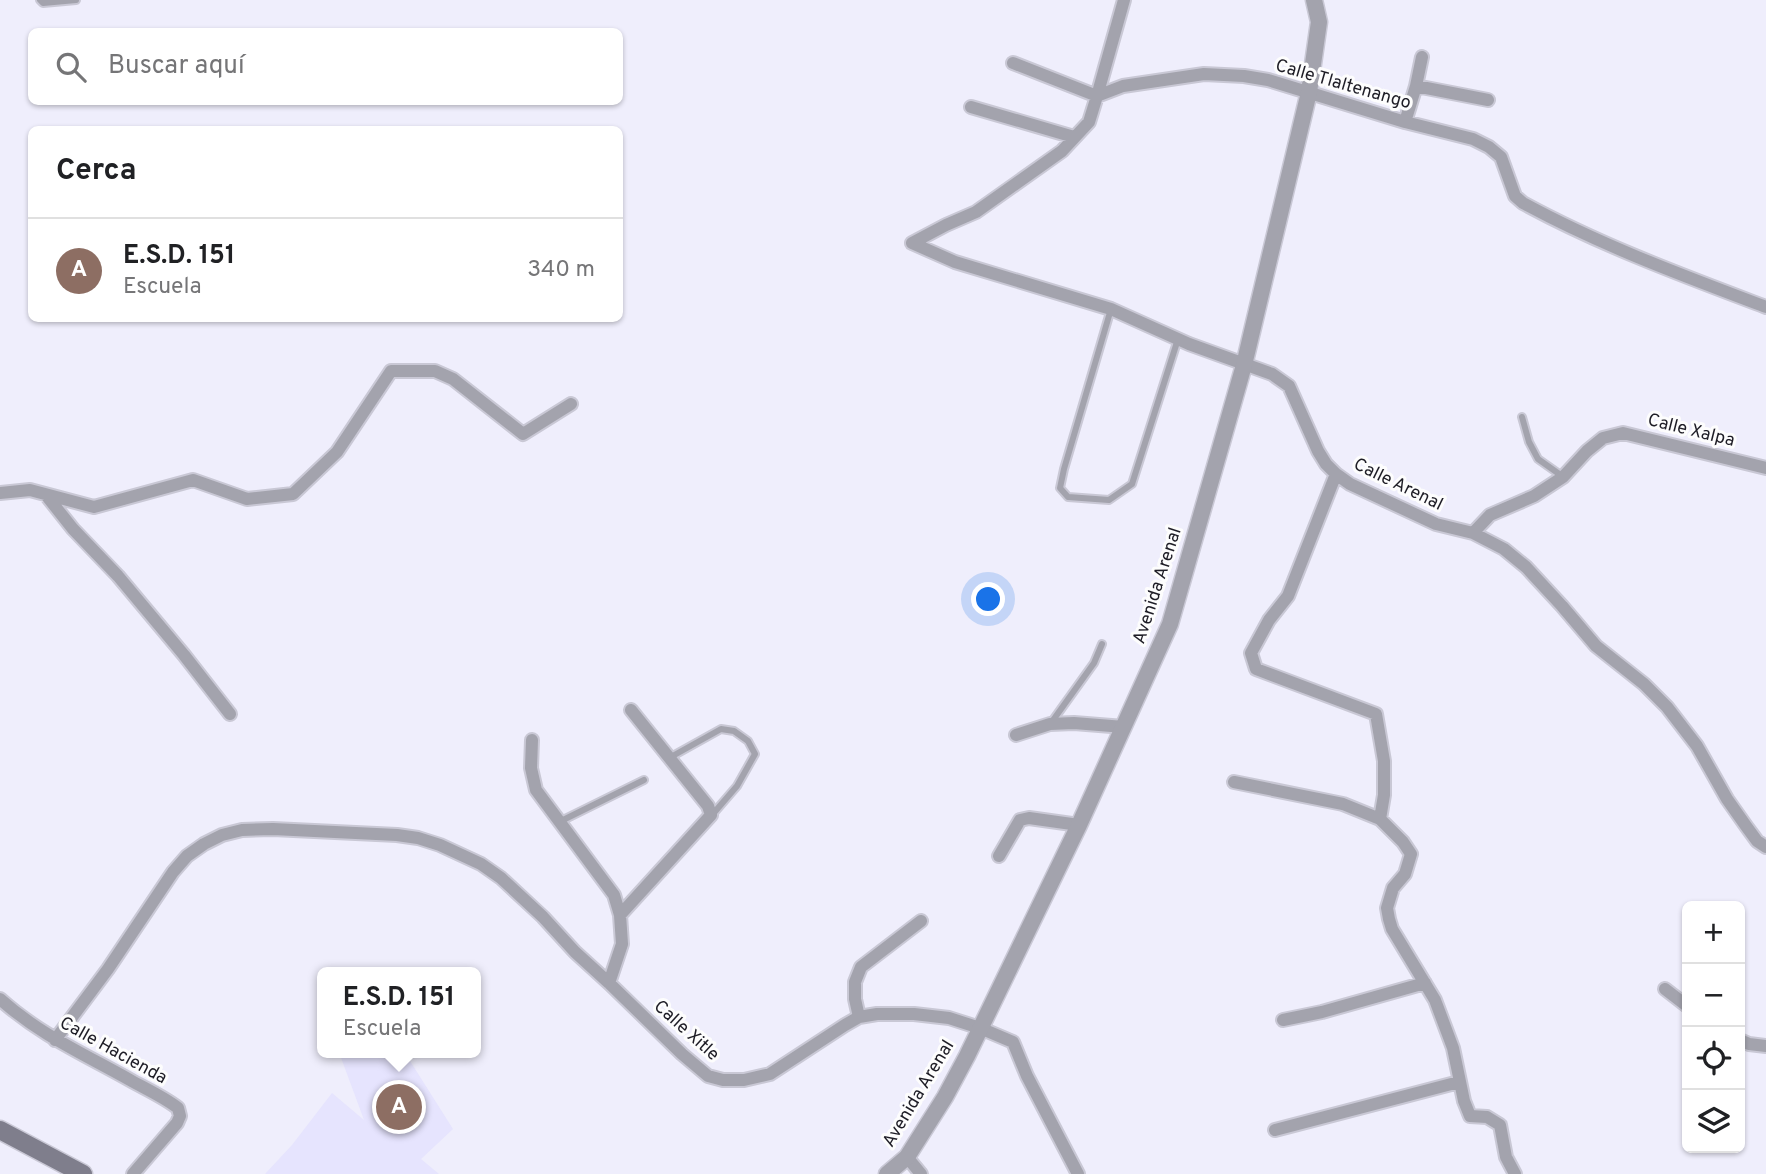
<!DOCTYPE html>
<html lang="es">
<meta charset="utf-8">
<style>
body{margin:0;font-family:Overpass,sans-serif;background:#f2f2f2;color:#202124}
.controls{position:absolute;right:21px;bottom:21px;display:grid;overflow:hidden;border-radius:10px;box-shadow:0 2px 5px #0004}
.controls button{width:63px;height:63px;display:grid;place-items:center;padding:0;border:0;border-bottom:2px solid #e0e0e0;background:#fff;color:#202124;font:35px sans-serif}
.you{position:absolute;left:989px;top:600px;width:24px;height:24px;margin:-18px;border:5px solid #fff;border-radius:50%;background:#1a73e8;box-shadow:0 0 0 10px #1a73e833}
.badge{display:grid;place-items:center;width:46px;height:46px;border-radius:50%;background:#775dd8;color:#fff;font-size:23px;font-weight:700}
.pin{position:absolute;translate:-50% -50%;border:4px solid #fff;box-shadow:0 2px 7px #0006}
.popup{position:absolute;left:317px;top:967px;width:164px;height:91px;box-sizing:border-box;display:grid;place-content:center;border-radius:10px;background:#fff;filter:drop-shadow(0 2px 5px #0005);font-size:23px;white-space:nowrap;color:#757577}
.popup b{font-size:26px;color:#202124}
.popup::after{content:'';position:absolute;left:50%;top:100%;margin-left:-14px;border:14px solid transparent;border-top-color:#fff}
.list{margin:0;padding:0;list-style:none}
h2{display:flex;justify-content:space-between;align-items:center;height:91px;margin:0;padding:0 28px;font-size:30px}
h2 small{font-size:23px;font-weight:400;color:#757577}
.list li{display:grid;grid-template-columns:46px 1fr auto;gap:21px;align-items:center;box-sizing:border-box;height:105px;padding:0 28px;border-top:2px solid #e0e0e0}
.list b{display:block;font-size:26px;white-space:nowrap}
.list p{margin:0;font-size:23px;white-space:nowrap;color:#757577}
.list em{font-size:23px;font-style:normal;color:#757577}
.icon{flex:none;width:38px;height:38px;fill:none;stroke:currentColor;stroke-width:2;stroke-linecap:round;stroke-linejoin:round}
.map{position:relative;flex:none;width:1766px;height:1174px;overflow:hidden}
.search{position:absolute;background:#fff;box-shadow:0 2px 5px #0004;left:28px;top:28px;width:595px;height:77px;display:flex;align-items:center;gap:18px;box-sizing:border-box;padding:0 24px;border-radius:10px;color:#757577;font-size:26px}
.panel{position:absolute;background:#fff;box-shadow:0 2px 5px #0004;left:28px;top:126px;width:595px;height:196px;border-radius:10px}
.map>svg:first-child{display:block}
.built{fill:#e6e4fe}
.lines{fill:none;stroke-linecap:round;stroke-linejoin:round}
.service-casing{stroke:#c9c8d5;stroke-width:10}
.minor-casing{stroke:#c9c8d5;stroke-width:16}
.tertiary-casing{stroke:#c9c8d5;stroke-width:19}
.secondary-casing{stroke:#c9c8d5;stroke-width:21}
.service{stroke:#a3a3ad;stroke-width:6}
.minor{stroke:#a3a3ad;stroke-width:12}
.tertiary{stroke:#a3a3ad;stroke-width:16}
.secondary{stroke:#7f7e8c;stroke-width:18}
.labels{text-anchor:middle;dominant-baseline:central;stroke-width:6;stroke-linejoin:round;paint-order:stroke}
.street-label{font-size:18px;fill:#1e1d26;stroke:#fdfdfd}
</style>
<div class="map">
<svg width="1766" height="1174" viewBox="0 0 1766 1174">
<rect width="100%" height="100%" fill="#efeefc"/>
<path class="built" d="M343 1053H405L453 1129 421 1159 439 1174H265L292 1145 332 1093 364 1120 340 1055Z"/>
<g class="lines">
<defs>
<path id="service" d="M40 0 43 3 76 0
M1111 309 1064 469 1060 488 1068 497 1109 500 1132 484 1178 339
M1522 417 1529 442 1538 459 1562 476
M1051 723 1094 663 1102 644
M669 758 721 729 734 731 748 741 755 754 737 786 712 815
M559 822 644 780"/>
<path id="minor" d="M1013 63 1097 96 1124 0
M1416 86 1488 100
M971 107 1074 137
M1405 122 1416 86 1422 57
M912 243 955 262 1111 309 1189 344 1272 374 1289 386 1318 451 1326 464 1336 474 1350 484 1436 524 1473 533 1504 549 1526 567 1562 606 1596 646 1644 684 1667 707 1697 746 1727 799 1746 826 1757 841 1766 847
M912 243 946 225 976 212 1062 151 1089 122 1097 96 1123 86 1204 74 1244 76 1268 80 1405 122 1473 139 1489 147 1501 157 1515 196 1523 203C1600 245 1684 276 1766 307
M1336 474 1288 596 1269 620 1251 653 1256 669 1376 714 1384 761V795L1380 819
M0 493 30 490 94 507 193 480 247 499 293 494 337 452 391 371H435L453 379 523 434 571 404
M46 495 73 529 118 576 184 655 230 714
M1473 533 1490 515 1534 496 1563 477 1587 451 1603 438 1623 433 1766 468
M1016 735 1050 724 1074 723 1124 727
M532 740 531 768 536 790 614 895 620 915 622 944 609 983
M1234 782 1343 804 1380 819 1403 842 1411 854 1405 874 1393 888 1387 908 1389 919 1392 929 1435 1000 1453 1048 1464 1101 1470 1116 1487 1117 1500 1125 1506 1157 1515 1174
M999 856 1020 820 1029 818 1079 825
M620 915 711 815 708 806 631 710
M1665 989 1687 1006
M0 999C40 1035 84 1054 130 1080 146 1089 164 1097 178 1108L180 1116 177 1123 133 1174
M859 1017 855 999V982L861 967 921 921
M1283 1020 1322 1012 1425 983
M55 1040 108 969 173 872 187 856 204 844 222 835 242 830 273 829 397 835 418 838 440 845 481 864 501 878 543 917 575 952 609 983 682 1054 708 1076 723 1080H744L770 1074 845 1025 859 1017 877 1014H914L949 1018 980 1028 1013 1042 1027 1076 1078 1174
M1740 1040 1749 1044 1766 1046
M1275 1130 1459 1082
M907 1157 921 1174"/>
<path id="tertiary" d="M887 1174 907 1157 945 1097 967 1056 1079 825 1170 624 1244 365 1309 92 1319 22 1314 0"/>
<path id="secondary" d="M0 1130 83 1174"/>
</defs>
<use href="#service" class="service-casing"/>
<use href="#minor" class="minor-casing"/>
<use href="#tertiary" class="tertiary-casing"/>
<use href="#secondary" class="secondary-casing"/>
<use href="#service" class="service"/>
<use href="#minor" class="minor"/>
<use href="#tertiary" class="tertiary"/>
<use href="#secondary" class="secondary"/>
</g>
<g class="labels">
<g class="street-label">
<text transform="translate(1343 85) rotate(16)">Calle Tlaltenango</text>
<text transform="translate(1691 431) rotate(14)">Calle Xalpa</text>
<text transform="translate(1398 485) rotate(26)">Calle Arenal</text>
<text transform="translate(1158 586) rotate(-72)">Avenida Arenal</text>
<text transform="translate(686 1031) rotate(42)">Calle Xitle</text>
<text transform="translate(113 1051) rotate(29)">Calle Hacienda</text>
<text transform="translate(919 1094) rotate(-59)">Avenida Arenal</text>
</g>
</g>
</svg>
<div class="controls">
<button>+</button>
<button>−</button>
<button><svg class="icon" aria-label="locate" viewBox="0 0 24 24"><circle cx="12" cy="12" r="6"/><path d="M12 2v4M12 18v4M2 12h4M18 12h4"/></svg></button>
<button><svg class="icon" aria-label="layers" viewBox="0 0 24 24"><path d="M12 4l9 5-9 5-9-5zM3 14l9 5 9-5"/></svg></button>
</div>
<div class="you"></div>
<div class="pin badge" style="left:399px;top:1107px;background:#8d6e63">A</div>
<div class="popup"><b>E.S.D. 151</b>Escuela</div>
<div class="search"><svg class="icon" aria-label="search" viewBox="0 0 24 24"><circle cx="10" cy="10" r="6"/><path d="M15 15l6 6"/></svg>Buscar aquí</div>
<section class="panel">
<h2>Cerca<small></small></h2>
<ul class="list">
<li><span class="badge" style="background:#8d6e63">A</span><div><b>E.S.D. 151</b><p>Escuela</p></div><em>340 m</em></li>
</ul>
</section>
</div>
